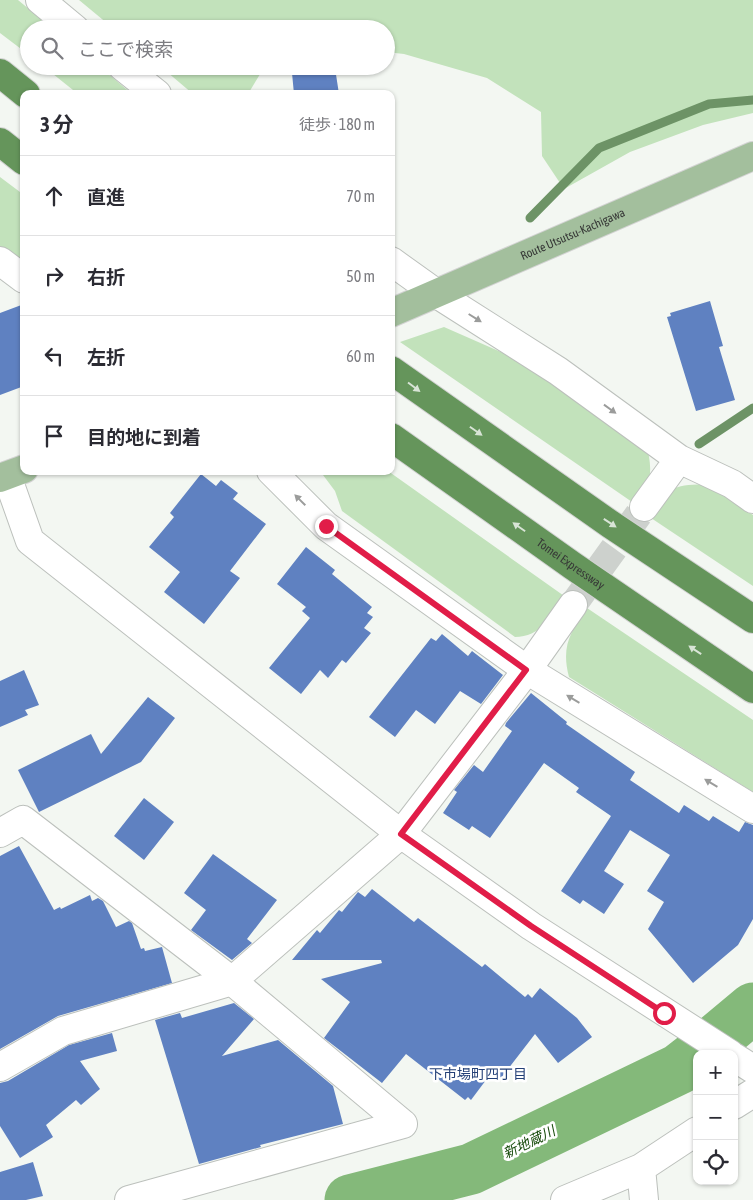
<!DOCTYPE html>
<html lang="ja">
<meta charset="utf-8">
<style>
body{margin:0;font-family:"Asap Condensed","Noto Sans JP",sans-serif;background:#f7f7f7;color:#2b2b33}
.controls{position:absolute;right:15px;bottom:15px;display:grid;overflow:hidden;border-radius:10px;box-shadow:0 1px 4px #0004}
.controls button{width:45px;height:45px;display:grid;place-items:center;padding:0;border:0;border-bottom:1px solid #e1e1e2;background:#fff;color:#2b2b33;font:25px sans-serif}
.stop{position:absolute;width:15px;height:15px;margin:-11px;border:4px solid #e11d48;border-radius:50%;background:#fff}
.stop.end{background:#e11d48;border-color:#fff;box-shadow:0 1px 5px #0008}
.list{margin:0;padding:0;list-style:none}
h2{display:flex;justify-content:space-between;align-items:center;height:65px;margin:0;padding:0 20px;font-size:21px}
h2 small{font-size:16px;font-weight:400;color:#7c7c81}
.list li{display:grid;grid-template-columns:32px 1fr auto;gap:15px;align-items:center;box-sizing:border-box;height:80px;padding:0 20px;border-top:1px solid #e1e1e2}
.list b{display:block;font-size:19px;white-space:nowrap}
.list em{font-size:16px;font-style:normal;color:#7c7c81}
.icon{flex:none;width:28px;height:28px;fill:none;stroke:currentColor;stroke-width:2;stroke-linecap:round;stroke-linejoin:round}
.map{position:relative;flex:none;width:753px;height:1200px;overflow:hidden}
.search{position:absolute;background:#fff;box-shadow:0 1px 4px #0004;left:20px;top:20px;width:375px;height:55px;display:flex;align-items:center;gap:12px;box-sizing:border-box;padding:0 18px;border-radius:28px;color:#7c7c81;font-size:19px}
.panel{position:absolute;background:#fff;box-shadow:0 1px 4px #0004;left:20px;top:90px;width:375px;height:385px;border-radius:10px}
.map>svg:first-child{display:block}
.green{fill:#c2e2bb}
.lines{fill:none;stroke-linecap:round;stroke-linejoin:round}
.stream{stroke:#6d9366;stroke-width:9}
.river{stroke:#84b97a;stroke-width:51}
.building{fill:#5f81c1}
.minor-tunnel{stroke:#cdd1cd;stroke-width:28;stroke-dasharray:28 14;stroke-linecap:butt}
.minor-casing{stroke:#bcc0bc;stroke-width:30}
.major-casing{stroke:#d3d3d3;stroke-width:30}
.highway-casing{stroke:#d3d3d3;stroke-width:30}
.minor{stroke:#fff;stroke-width:28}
.major{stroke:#a3bf9d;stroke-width:28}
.highway{stroke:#65955b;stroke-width:28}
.oneway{fill:#9b9c9b}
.oneway2{fill:#d8e4d6}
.route{stroke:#e11d48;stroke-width:6}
.labels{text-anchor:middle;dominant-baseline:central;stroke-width:5;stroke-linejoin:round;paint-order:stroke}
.street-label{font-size:12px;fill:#373937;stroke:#fff}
.neighbourhood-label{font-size:14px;fill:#244077;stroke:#fff}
.water-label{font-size:14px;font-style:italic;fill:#174b0b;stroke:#fff}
</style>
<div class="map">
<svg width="753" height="1200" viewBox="0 0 753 1200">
<rect width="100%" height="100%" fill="#f3f7f2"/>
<path class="green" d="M0 0H18L53 29H29V55L0 33Z
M79 0H753V113L703 125 630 152 564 189 542 156 541 112 487 78 404 54 386 52V29H114Z
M43 66H99L132 94H78Z
M160 66H265L248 94H193Z
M0 177 24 195V268L0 249Z
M444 327 542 370 646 442C652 469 654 481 635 504L400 342Z
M320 471H388L567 598C553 616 540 637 515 637L342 511 335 491Z
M708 484 753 515V586L648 516C666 486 675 485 708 484Z
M587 608 753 720V792L569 677C561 647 570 632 587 608Z"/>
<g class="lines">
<path class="stream" d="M530 218 599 148 709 104 753 100
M699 444 753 408"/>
<path class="river" d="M698 1054 753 1008
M350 1200 471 1169 679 1069 697 1055"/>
</g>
<path class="building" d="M335 68 339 94H294L292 73Z
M710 301 723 346 719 347 735 400 696 411 667 317 671 316 670 313Z
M24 304V386L0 395V313Z
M201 474 216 486 221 480 238 493 233 499 266 524 230 571 240 578 204 624 164 592 180 572 149 547 174 517 170 513Z
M306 547 335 570 332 574 372 607 367 613 373 617 364 628 371 633 346 663 342 660 328 678 320 670 301 694 269 668 310 618 302 611 306 607 277 584Z
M442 634 468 656 472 651 503 675 481 704 460 691 435 724 416 710 395 737 369 717 431 638 436 641Z
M24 670 39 705 25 710 28 715 0 727V681Z
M531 693 567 722 566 724 635 772 630 780 679 813 684 805 709 821 713 816 739 832 745 822 753 825V919L738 945 693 983 648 929 664 902 647 891 670 855 630 830 604 871 624 884 604 914 583 900 580 904 561 891 611 816 576 792 579 788 544 763 490 838 472 826 469 830 443 813 457 792 454 790 474 765 483 772 512 731 505 726 506 723Z
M148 697 175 718 141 762 39 812 18 770 91 734 101 754Z
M144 798 174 822 144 860 114 836Z
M19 846 54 910 60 907 61 909 90 895 92 901 98 898 103 901 116 927 129 921 132 923 141 949 144 948 145 951 162 947 172 983 58 1016 0 1049V856Z
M213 854 277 900 247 939 252 943 232 960 191 930 206 910 184 893Z
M372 889 414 922 418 918 482 967 485 964 525 997 528 994 532 998 540 988 577 1018 592 1037 558 1063 535 1034 501 1078 492 1072 471 1100 468 1097 465 1100 406 1054 382 1083 324 1038 350 1002 321 979 382 963 381 960H292L317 930 320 933 339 910 342 912 358 892 365 897Z
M234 1003 254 1019 222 1056 278 1040 333 1086 343 1124 260 1145 261 1147 199 1164 155 1020 180 1013 182 1018Z
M112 1033 117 1051 80 1061 100 1089 81 1105 76 1100 46 1125 53 1137 20 1158 0 1126V1083L8 1081 69 1045Z
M33 1162 43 1196 26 1200H0V1172Z"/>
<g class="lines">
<path class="minor-tunnel" d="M573 605 644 507"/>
<defs>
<path id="minor" d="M40 0 75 29
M122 66 157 94
M0 261 24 279
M391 261 437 294 558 371 679 459 732 484 753 499
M271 471 326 526 527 670 753 809
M7 476 30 541 401 834 531 926 730 1054
M644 507 679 459
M0 833 23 820 232 981 403 1124
M734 1057 753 1069
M0 1067 63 1031 232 981 401 834 527 670 573 605
M734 1105 753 1093
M641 1168 644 1200
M129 1200 403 1124
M565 1200 641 1168 697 1131"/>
<g id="major">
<path id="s1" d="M391 313 753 156"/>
<path d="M0 478 24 469"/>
</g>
<g id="highway">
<path d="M0 73 26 94"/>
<path d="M0 142 24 161"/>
<path d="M391 370 610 524 753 619"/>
<path id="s2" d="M391 437 573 566 753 689"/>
</g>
</defs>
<use href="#minor" class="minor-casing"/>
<use href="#major" class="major-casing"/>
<use href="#highway" class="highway-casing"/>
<use href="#minor" class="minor"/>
<use href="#major" class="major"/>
<use href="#highway" class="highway"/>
</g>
<defs><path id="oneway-solid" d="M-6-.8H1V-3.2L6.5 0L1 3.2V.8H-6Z" transform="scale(1.25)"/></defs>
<g class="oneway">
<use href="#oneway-solid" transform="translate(475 318) rotate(32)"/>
<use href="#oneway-solid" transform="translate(610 409) rotate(36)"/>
<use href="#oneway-solid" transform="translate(300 500) rotate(-135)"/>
<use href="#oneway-solid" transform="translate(573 699) rotate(-149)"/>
<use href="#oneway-solid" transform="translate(711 783) rotate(-149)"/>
</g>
<g class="oneway2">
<use href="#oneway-solid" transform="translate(414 387) rotate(37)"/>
<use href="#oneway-solid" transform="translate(476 431) rotate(35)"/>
<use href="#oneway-solid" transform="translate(610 523) rotate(34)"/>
<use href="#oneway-solid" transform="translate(519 527) rotate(-145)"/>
<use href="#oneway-solid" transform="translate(695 650) rotate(-146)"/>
</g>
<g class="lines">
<path class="route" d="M326 526 526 670 401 834 531 926 664 1013"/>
</g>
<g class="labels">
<g class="street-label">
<text stroke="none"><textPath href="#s1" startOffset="198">Route Utsutsu-Kachigawa</textPath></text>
<text stroke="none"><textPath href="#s2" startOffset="220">Tomei Expressway</textPath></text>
</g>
<g class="neighbourhood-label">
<text x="478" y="1074">下市場町四丁目</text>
</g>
<g class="water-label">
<text transform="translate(529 1142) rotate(-26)">新地蔵川</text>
</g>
</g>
</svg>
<div class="controls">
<button>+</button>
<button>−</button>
<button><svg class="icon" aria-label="locate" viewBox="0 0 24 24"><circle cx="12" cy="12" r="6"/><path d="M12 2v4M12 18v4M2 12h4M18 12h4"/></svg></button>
</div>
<div class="stop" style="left:664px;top:1013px"></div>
<div class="stop end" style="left:326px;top:526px"></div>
<div class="search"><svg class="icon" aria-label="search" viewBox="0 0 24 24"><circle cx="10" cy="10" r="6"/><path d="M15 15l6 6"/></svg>ここで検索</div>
<section class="panel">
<h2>3 分<small>徒歩 · 180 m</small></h2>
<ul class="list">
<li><svg class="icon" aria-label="ahead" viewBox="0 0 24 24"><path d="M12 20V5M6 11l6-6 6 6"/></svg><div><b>直進</b></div><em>70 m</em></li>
<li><svg class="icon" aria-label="right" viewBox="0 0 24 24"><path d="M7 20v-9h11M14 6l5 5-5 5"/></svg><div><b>右折</b></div><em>50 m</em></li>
<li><svg class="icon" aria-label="left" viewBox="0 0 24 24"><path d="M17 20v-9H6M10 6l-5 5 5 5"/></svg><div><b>左折</b></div><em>60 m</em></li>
<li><svg class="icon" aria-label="arrive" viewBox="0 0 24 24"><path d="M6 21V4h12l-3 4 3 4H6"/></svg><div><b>目的地に到着</b></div></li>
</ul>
</section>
</div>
